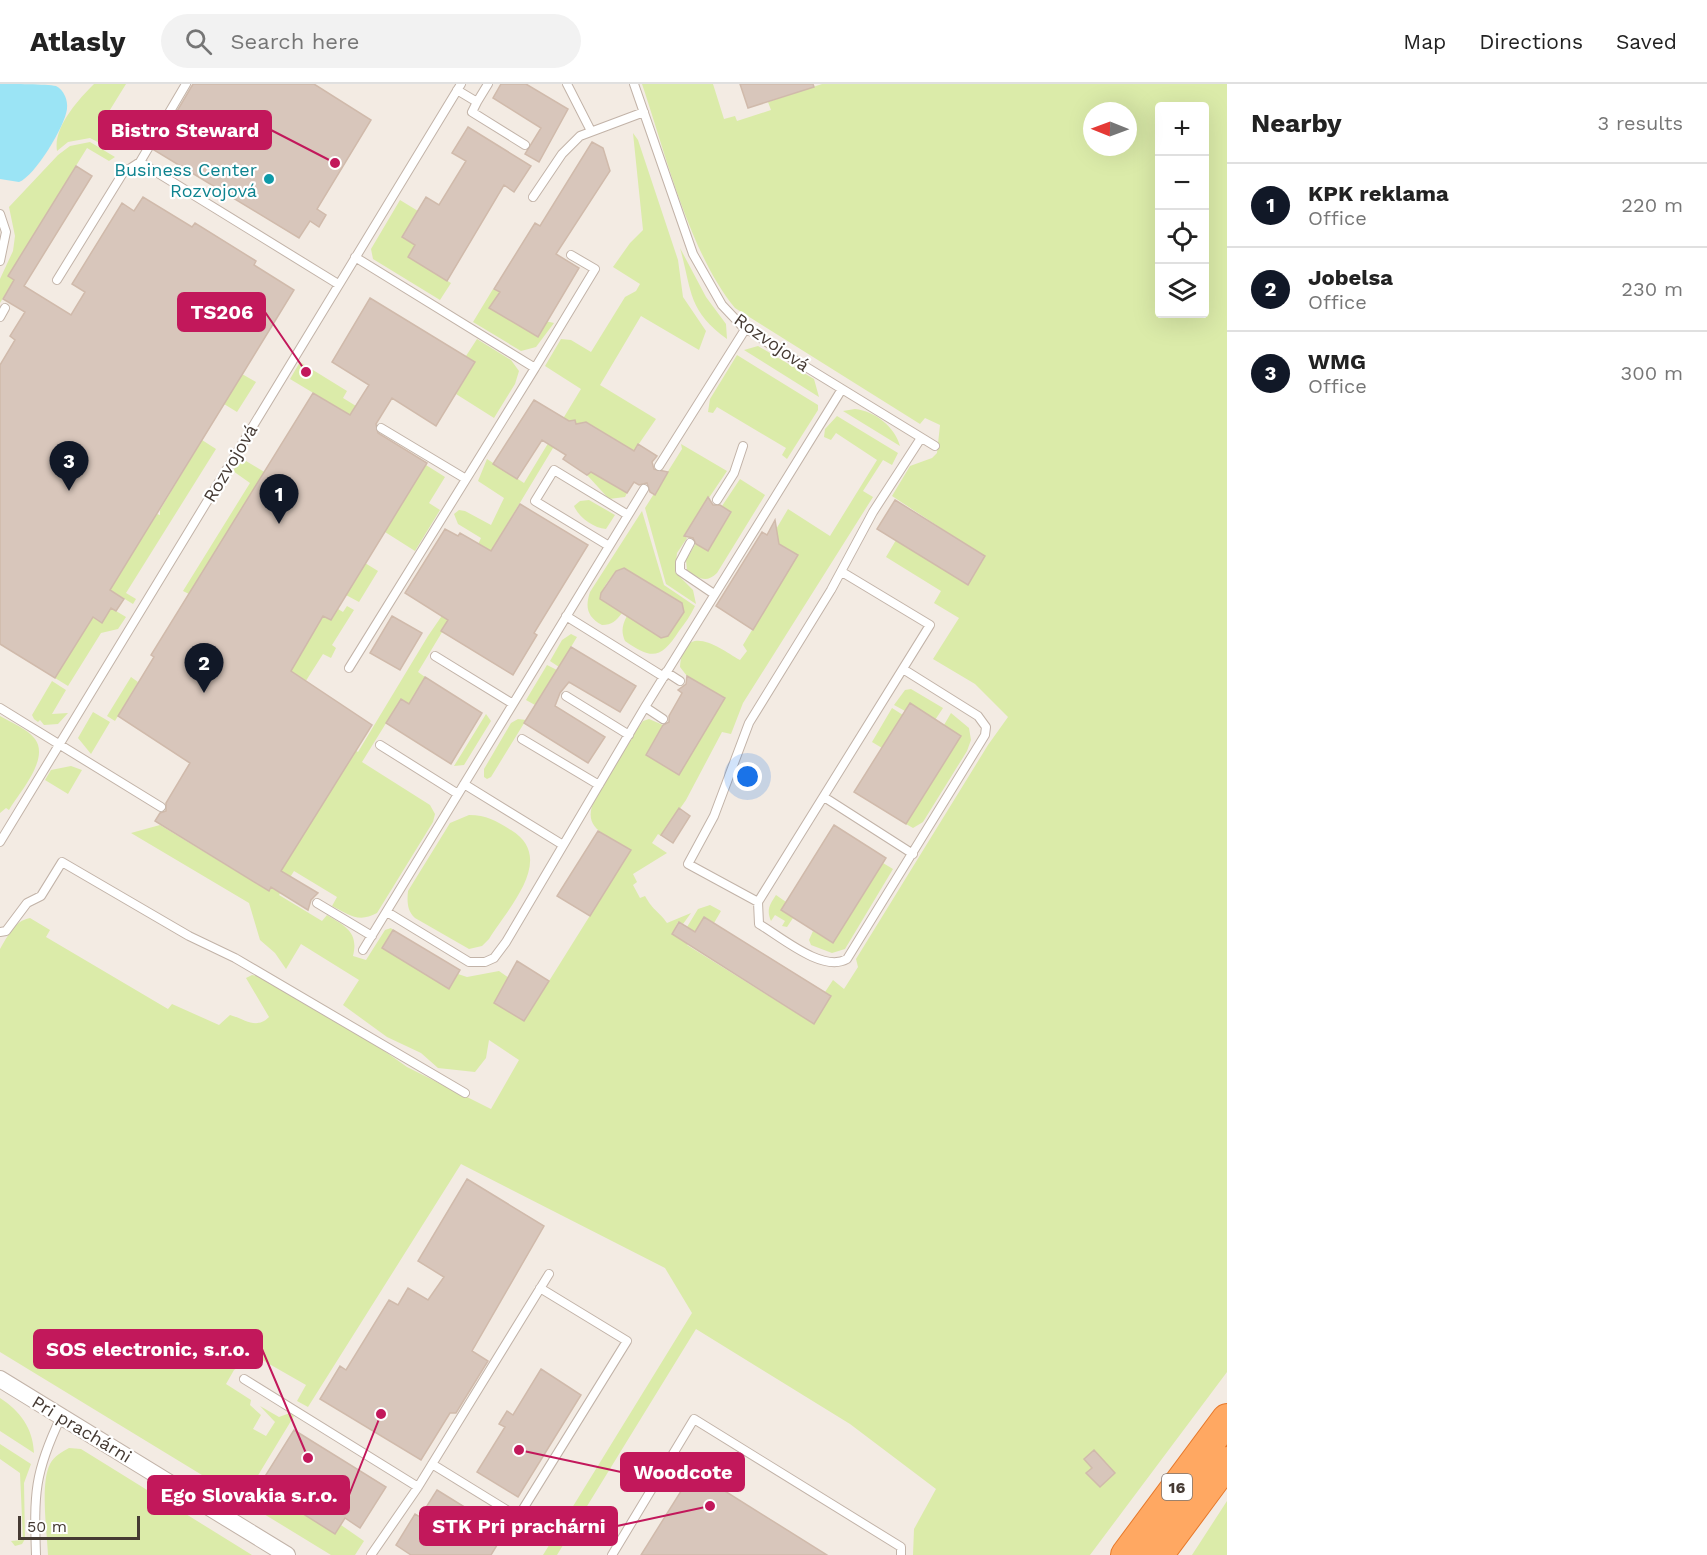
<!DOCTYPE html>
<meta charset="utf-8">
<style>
body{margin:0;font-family:"Work Sans",sans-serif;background:#f2f2f2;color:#222}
.controls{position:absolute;right:18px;top:18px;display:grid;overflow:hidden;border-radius:6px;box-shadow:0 6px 24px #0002}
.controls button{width:54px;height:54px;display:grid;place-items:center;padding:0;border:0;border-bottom:2px solid #e0e0e0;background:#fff;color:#222;font:30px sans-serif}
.compass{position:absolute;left:1083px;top:18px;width:54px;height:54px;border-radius:50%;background:#fff;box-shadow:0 6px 24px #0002;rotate:271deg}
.scale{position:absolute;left:18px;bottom:15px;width:122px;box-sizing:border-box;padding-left:6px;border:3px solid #453a33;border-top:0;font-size:16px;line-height:21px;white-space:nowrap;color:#453a33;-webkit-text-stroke:4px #fff;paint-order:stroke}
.you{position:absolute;left:748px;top:693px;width:21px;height:21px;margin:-15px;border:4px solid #fff;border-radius:50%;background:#1a73e8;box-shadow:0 0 0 9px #1a73e833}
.badge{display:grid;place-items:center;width:39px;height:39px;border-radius:50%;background:#111827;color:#fff;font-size:20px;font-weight:700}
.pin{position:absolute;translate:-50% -50px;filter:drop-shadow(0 2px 3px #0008)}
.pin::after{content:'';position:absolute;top:32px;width:21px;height:18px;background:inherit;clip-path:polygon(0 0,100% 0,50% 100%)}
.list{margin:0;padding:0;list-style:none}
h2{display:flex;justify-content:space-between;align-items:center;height:78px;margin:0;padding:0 24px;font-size:26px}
h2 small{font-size:20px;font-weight:400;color:#767676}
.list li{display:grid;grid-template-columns:39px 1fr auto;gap:18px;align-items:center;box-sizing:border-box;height:84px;padding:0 24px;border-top:2px solid #e0e0e0}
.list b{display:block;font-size:22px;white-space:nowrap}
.list p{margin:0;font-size:20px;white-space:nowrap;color:#767676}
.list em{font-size:20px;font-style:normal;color:#767676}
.icon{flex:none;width:33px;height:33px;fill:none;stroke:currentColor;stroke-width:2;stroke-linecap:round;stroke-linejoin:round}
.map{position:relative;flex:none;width:1227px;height:1471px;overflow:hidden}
header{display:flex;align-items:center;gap:36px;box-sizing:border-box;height:84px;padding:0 30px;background:#fff;border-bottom:2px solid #e0e0e0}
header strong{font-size:28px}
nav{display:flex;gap:33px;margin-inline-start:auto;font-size:21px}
.search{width:420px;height:54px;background:#f2f2f2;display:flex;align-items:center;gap:15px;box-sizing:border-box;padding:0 21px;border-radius:33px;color:#767676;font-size:22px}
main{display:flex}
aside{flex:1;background:#fff}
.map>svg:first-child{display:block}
.green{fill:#dbeba9;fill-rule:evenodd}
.water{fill:#9be4f5}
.building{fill:#d8c6bb;stroke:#d0baab;stroke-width:1.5}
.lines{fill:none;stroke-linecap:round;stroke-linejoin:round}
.lane-casing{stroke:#c2b3a8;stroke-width:10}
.street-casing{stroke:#c2b3a8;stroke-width:18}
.highway-casing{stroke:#e77829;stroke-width:32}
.lane{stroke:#fff;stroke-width:8}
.street{stroke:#fff;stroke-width:16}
.highway{stroke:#ffa862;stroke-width:30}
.culture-dot{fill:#0f9aa8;stroke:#fff;stroke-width:2}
.labels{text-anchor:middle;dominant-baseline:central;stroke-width:4.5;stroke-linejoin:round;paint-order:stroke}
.shield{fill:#fff;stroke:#7d7570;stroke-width:1.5}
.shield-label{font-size:16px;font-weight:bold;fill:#453a33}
.culture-label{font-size:18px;fill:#0d838f;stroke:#fff;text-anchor:end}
.street-label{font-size:18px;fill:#453a33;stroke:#fff}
.leader{fill:none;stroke:#c2185b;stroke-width:2}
.callout-dot{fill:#c2185b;stroke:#fff;stroke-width:2}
.callout{fill:#c2185b;stroke:#c2185b;stroke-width:2}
.callout-label{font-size:20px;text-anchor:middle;font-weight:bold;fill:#fff}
</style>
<header>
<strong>Atlasly</strong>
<div class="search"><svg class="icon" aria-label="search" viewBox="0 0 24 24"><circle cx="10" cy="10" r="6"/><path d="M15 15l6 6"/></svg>Search here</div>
<nav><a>Map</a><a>Directions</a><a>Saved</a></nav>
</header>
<main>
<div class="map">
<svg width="1227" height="1471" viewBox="0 0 1227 1471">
<rect width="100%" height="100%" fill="#f3ebe3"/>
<path class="green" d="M94 0H126L100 42 120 54 113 66 90 54 68 58 57 67C53 43 79 15 94 0Z
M642 0H713L724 35 735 32 737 37 771 26 768 18 822 0H1227V1288L1090 1471H913L914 1445 936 1405 850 1340 696 1245 557 1471H543L692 1229 665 1184 461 1080 308 1323 297 1317 306 1301 257 1273 234 1286 226 1300 251 1316 250 1321 261 1331 253 1345 266 1352 275 1338 260 1322 279 1333 290 1329 294 1332 243 1416 0 1268V865C8 852 14 837 30 834L50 846 46 853 168 925 172 920 219 941 230 931C245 935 256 946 269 933L246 894 252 891 263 893 301 918 376 961 407 983 491 1025 519 976 489 956 486 974 475 988 438 984 421 969 387 953 343 921 359 896 301 860 286 885 275 869 260 856 249 819 131 749 160 741 269 807 352 671 271 621 323 532 331 536 338 525 343 528 347 522 354 526 332 561 336 564 331 574 323 570 288 625 358 668 428 552 452 517 481 454 458 440 454 430 459 426 465 427 491 441 504 414 478 397 487 375 524 399 581 305 545 282 561 255 571 256 591 268 625 213 636 207 640 200 613 183 630 159 643 146 633 49 638 56 678 176 683 213 706 247 699 266 641 232 600 301 656 335 634 367 586 338 580 339 577 343 575 336 571 337 573 344 569 346 557 366 553 364 418 588 425 593 409 620 401 615 362 678 430 721 435 730 433 738 377 829C359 839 349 831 332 822L337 813 294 787 279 811 322 837 327 831C345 842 359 848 353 872L366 876 385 846 391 844 393 846 382 864 449 904 458 890 467 893 499 887 509 894 494 919 524 937 631 766C609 751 578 746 596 713L636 647 643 637 649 635 663 641 646 671 679 691 724 614 687 592 680 583C684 536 719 564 740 576L747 567 743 561 797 471 779 460 775 447 788 425 830 452 877 376 836 349 831 356 824 353 825 345 837 332 898 369 892 381 883 376 863 407 873 413 743 619 731 650 722 648 686 716 661 752 658 750 652 759 667 769 633 790 637 798 633 801 640 814 645 812C654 828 659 827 667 839L691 829 683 840 678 838 672 850 689 844 687 843 698 825 710 821 721 827 714 839 704 834 687 861 814 940 831 912 825 908 833 896 844 905 858 883 856 875 988 661 1008 633 975 600 933 575 959 534 934 519 941 507 886 473 896 456 968 501 985 473 892 412 910 382 932 374 937 369 940 341 925 334 920 340 735 224C690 170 665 68 642 0ZM1160 22H1204V230H1160ZM1092 27H1128V63H1092Z
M90 58 115 73 109 77 87 64 8 192 14 196 0 219V195L13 167 15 152 9 123 58 71 70 62Z
M400 116 418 127 402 153 415 161 408 173 451 199 440 216 373 175 371 165Z
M680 164 706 213 726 240 727 255C687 226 692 206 680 164Z
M493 205 500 208 489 224 554 239 536 263 521 267 473 238Z
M477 255 511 276 519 287 515 300 494 334 456 310 475 278 466 272Z
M758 262 814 295 819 313 744 266Z
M737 271 818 321V326L787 375 782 371 786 364 717 323 713 329 708 328 710 315Z
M300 278 347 307 343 314 356 322 350 331 290 295Z
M242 290 256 298 237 328 224 320Z
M855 325C875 327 895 343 900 362L843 327Z
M202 356 216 365 126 509 136 515 133 520 110 506 157 430 160 431V426Z
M681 360 727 387 684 451 687 454 677 469 675 488 693 506 696 520 666 500 645 424 682 365Z
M241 374 360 446 358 450 262 392 189 510 183 507 250 399 233 387Z
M426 381 445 393 429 419 440 426 415 467 385 448Z
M591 388 627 409 625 413 609 415 587 391Z
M740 395 765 411 717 489C706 500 698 494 687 486L686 476 696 459 708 467 731 429 722 422Z
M589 416 615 431 606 445C594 444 579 434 574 422L580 417Z
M642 427 664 501 695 522C691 531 685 539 679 547 661 575 652 576 625 557 621 548 622 541 627 532L661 554 668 552 684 528 682 519 624 484C613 489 601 503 601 515L622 529C616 537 612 541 602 541 587 533 585 523 590 508Z
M365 479 378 487 359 518 346 511Z
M111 524 126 533 118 545 101 549 68 602 55 594 93 533 102 539Z
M571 550 577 553 559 583 550 577 562 556Z
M547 581 557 586 535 621 526 616Z
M131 593 138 598 115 637 107 632Z
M52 597 66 606 52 630 68 629 58 640 44 641 40 636 38 638 34 635 32 631Z
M911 605 943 624 935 636 910 620 905 627 894 621 905 606Z
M892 624 903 631 882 664 872 658Z
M93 628 110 638 91 670 78 654Z
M951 629 969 644 971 656 967 667 923 738 913 744 906 740 961 652 944 641Z
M486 630 491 637 464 681 454 682Z
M0 632C10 638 28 645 35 655 50 675 19 709 9 726L6 724 0 729Z
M518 635 526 636 491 693 487 695 484 693V685L511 639Z
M71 682 82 686 68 710 45 696 51 686Z
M469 731C487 731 496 737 511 746 557 774 508 824 489 855L482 862 469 865 415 834C407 827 407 817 408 807L450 739Z
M883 779 893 785 845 865 832 869 811 861 809 856 813 847 833 859Z
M776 811 786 818 781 826 793 834 787 843 782 842 785 837 775 831 771 837C766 826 770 820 776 811Z
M0 1314C20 1327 33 1344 34 1369L0 1347Z
M0 1360 31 1380 24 1399 25 1455 22 1460 15 1462 11 1457 23 1456 20 1389 0 1375Z
M69 1364 81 1365 252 1471H48C47 1447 40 1400 50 1380 54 1372 62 1368 69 1364Z
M257 1401 335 1449 341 1441 364 1457 355 1471H331L246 1419Z
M1227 1417V1471H1192Z"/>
<path class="water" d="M0 0C13 0 46 0 56 2 64 6 68 16 67 25 65 42 35 92 19 98L0 95Z"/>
<path class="building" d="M193 0H314L371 36 317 125 326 131 319 143 310 137 299 154 154 66Z
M501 0H526L568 25 539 78 525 70 541 44 493 14Z
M740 0H813L814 3 748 24Z
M468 43 531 82 514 108 504 101 447 197 408 173 415 161 402 153 426 113 439 121 466 77 452 69Z
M592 58 603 64 610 87 556 170 579 184 538 253 489 224 500 208 494 205 535 139 540 142Z
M76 82 92 92 24 202 71 231 85 208 72 200 122 119 134 127 143 113 192 143 195 139 256 177 254 181 294 206 110 506 124 515 116 527 111 524 102 539 93 533 55 594 0 560V281L15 256 10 252 25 228 3 215 14 196 8 192Z
M370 214 475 278 436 342 392 314 376 340 378 349 427 379 331 536 323 532 291 587 372 641 281 787 318 809 311 816 308 826 271 803 269 807 155 737 160 729 166 727V719L190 679 118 632 154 573 151 571 313 309 350 331 369 301 332 278Z
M534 316 569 337 575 336 576 340 586 338 634 367 638 360 657 372 652 378 654 385 668 388 655 411 650 408 647 399 639 401 634 398 627 409 591 388 587 391 563 375 566 371 542 356 517 395 493 380Z
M708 413 713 421H720L731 428 708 467 696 460 693 454 684 452Z
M895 416 985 472 968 501 877 445Z
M520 420 588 461 534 549 537 551 513 591 441 547 448 536 405 509 445 445 458 452 460 449 491 467Z
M775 436 779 460 798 471 753 546 716 522 762 448 767 451Z
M624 484 682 519 684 528 668 552 661 554 600 515 601 509 616 487Z
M392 532 422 549 400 586 370 569Z
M571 563 636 602 620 628 569 598 560 609 555 622 605 653 588 679 524 639Z
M687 592 725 614 679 691 646 671 663 641 669 638V632L682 609 678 606 686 600Z
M425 593 482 629 451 680 386 639 401 615 409 620Z
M910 619 961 652 906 740 854 708Z
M679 724 690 732 673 759 661 751Z
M834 741 886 774 833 859 781 826Z
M598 747 631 766 590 832 557 812Z
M704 833 831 912 814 940 672 850 679 838 695 848Z
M393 846 460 886 449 905 382 864Z
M517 877 549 897 524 937 494 919Z
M467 1095 544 1142 472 1267 488 1277 456 1329H450L421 1376 320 1315 340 1282 346 1286 389 1216 398 1221 408 1204 428 1216 444 1193 418 1177Z
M541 1285 581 1311 518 1413 477 1388 505 1343 499 1340 507 1327 513 1331Z
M294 1346 386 1403 360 1444 345 1434 335 1450 259 1402Z
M1094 1366 1115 1389 1100 1403 1086 1389 1092 1384 1084 1375Z
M693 1388 712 1399 827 1471H641Z
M437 1406 505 1448 491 1471H411L396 1461 415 1430 420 1433Z"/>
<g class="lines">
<defs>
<path id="lane" d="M567 0 591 47
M634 0 693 170 722 221 741 241 780 267 935 362
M457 6 477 18 488 0
M477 18 472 28 525 61
M140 78 186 0
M533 113 562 70 580 52 644 28
M0 130 6 148 0 177
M57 196 123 89 140 78 338 200
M0 233 5 224
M535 284 595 185 571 171
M381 344 466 395
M659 382 746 244
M717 416 734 389 743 362
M690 459 680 478V487L714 510
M609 462 535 417 554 386 628 431
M842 488 930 541 758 818 759 840C781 853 823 889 847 875L985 651 986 643 978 632 903 585
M566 532 664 593
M435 572 513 620
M349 584 535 284 355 173
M666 588 680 597
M566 612 629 651
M645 623 663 635
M0 624 161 723
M522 655 599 701
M380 661 458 710
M464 700 563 761
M824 713 913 770
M0 758 461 0
M758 818 688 780 714 732 749 639 831 506 873 428 921 354
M317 819 372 852
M387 828 469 878H485L494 874 506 858 645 623 842 305
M0 848 6 847 27 819 41 812 62 778 189 852 235 874 465 1009
M363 866 644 405
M244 1295 418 1403
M432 1380 518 1433 627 1257 540 1204
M36 1471C34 1410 34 1389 61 1333
M371 1471 418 1403 549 1190
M612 1471 694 1335 901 1463V1471"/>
<path id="street" d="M0 1295 287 1471"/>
<path id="highway" d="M1126 1471 1227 1335
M1158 1471 1227 1378"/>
</defs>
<use href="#lane" class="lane-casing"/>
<use href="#street" class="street-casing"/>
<use href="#highway" class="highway-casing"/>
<use href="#lane" class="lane"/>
<use href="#street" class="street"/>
<use href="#highway" class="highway"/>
</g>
<circle class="culture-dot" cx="269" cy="95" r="6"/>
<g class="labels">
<rect class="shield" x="1162" y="1390" width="30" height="26" rx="4.5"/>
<g class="shield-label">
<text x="1177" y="1403">16</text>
</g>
<g class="culture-label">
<text x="257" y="85">Business Center<tspan x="257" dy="21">Rozvojová</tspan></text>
</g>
<g class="street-label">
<text transform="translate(772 258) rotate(35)">Rozvojová</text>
<text transform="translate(230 379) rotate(-59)">Rozvojová</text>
<text transform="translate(82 1345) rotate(31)">Pri prachárni</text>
</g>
</g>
<path class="leader" d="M335 79L271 46M306 288L265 228M308 1374L262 1265M519 1366L621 1388M381 1330L349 1411M710 1422L617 1442"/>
<g class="callout-dot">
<circle cx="335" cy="79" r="6"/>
<circle cx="306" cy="288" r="6"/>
<circle cx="308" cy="1374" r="6"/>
<circle cx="519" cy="1366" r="6"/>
<circle cx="381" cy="1330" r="6"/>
<circle cx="710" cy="1422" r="6"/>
</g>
<g class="callout">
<rect x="99" y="27" width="172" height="38" rx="6"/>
<rect x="178" y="209" width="87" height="38" rx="6"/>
<rect x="34" y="1246" width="228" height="38" rx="6"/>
<rect x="621" y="1369" width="123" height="38" rx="6"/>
<rect x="148" y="1392" width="201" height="38" rx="6"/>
<rect x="420" y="1423" width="197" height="38" rx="6"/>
</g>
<g class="callout-label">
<text x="185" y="53">Bistro Steward</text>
<text x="222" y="235">TS206</text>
<text x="148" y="1272">SOS electronic, s.r.o.</text>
<text x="683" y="1395">Woodcote</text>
<text x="249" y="1418">Ego Slovakia s.r.o.</text>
<text x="519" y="1449">STK Pri prachárni</text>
</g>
</svg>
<div class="controls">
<button>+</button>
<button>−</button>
<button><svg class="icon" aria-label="locate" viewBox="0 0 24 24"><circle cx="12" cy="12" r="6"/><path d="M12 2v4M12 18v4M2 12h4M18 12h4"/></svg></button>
<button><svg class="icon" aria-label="layers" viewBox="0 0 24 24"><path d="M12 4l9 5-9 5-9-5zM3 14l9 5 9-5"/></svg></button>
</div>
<svg class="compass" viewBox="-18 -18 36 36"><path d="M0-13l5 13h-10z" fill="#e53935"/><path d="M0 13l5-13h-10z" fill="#767676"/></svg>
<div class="scale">50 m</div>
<div class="you"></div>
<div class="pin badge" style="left:279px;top:440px">1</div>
<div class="pin badge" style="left:204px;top:609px">2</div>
<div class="pin badge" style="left:69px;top:407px">3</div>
</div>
<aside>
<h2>Nearby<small>3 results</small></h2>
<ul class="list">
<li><span class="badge">1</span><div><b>KPK reklama</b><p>Office</p></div><em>220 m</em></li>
<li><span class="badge">2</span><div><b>Jobelsa</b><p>Office</p></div><em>230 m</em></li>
<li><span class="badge">3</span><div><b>WMG</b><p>Office</p></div><em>300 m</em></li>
</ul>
</aside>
</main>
